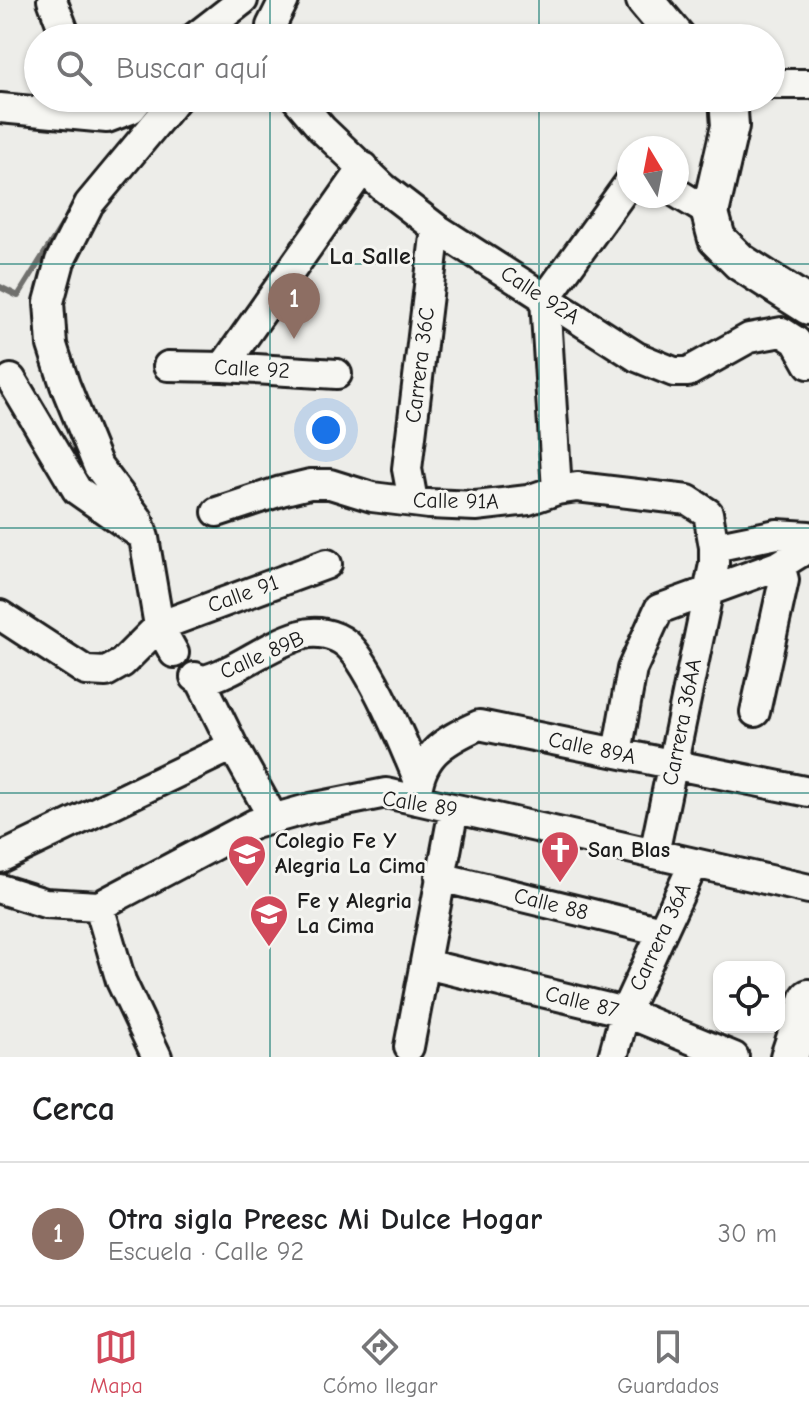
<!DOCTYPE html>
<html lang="es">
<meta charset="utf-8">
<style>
body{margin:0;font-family:"Comic Neue",sans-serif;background:#f6f6f6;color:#202124}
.controls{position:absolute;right:24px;bottom:24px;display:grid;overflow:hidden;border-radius:16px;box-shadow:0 2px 6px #0004}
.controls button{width:72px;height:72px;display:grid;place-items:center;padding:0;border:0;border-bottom:2px solid #e0e0e0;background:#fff;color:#202124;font:40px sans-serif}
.compass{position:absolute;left:617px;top:136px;width:72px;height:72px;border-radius:50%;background:#fff;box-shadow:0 2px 6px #0004;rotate:350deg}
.you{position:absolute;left:326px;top:430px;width:28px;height:28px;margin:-20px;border:6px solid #fff;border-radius:50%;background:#1a73e8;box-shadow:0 0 0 12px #1a73e833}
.badge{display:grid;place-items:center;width:52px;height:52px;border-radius:50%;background:#d1495b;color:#fff;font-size:26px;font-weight:700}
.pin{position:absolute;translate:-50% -66px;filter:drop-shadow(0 2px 4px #0008)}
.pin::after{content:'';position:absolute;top:42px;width:28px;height:24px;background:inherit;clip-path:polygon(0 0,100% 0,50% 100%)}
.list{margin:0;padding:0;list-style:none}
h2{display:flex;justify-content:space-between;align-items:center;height:104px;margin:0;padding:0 32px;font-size:34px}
h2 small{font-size:26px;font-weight:400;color:#757577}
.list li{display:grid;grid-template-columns:52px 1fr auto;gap:24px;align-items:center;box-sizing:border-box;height:144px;padding:0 32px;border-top:2px solid #e0e0e0}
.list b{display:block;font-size:30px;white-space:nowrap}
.list p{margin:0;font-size:26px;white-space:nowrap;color:#757577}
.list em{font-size:26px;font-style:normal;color:#757577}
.icon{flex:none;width:44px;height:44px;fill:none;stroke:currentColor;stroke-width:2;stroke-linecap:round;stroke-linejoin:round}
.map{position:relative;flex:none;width:809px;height:1057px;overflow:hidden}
.search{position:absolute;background:#fff;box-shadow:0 2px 6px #0004;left:24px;right:24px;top:24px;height:88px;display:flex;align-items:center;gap:20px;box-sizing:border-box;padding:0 28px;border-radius:44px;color:#757577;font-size:30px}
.sheet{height:248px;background:#fff}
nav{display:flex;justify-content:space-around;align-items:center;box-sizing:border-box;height:112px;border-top:2px solid #e0e0e0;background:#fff;font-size:22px;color:#757577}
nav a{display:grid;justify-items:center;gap:4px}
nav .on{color:#d1495b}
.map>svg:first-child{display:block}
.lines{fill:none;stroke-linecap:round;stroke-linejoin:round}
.stream{stroke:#6f6f6d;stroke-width:6}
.minor-casing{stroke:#1c1c1c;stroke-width:34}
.major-casing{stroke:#1c1c1c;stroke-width:42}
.minor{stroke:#f6f6f2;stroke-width:28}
.major{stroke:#f6f6f2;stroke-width:36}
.grid{fill:none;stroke:#0f766e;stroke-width:2;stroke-opacity:0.55}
.labels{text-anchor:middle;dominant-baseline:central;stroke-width:6;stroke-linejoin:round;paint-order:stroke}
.street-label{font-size:22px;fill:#1c1c1c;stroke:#f6f6f2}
.poi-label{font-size:22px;font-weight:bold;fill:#1c1c1c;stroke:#f6f6f2;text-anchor:start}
.neighbourhood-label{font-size:24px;font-weight:bold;fill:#1c1c1c;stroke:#f6f6f2}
</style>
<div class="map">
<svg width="809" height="1057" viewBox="0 0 809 1057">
<rect width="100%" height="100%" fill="#edede9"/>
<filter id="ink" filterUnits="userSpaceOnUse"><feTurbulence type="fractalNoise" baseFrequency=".0125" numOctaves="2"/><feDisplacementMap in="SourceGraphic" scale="16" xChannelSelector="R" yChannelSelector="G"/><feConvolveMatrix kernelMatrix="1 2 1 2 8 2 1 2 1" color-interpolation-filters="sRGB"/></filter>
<g filter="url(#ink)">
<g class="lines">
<path class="stream" d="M0 287 18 296 69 214"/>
<defs>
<path id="minor" d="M52 0 66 37
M194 38 243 0
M272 38 271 26 284 0
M771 84H809
M296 98 322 129 384 188 436 228 637 357 674 372H688L749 338 782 332 796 341 809 364
M0 108 107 118 131 109 140 98
M677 193 710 213
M168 366 223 367 337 374
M223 367 364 167
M11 379 77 490 137 532
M557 490 545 299 629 183
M413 501 407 469 436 228
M217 512 281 491 310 484H330L372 497 429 504 476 506 528 500 557 490 577 487 688 500 708 513 714 547V564L654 854
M714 547 777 534 809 536
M0 615 86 671 106 672 122 663 159 626 327 564
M174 653 159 626 144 538 138 519 98 466 65 385 52 345 49 302 60 261 89 204 177 98
M195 677 201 681C237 672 266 645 301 635 316 630 335 634 347 644 370 664 406 749 418 779
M201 681 233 746 273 818
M755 712 784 580 780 565
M617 753 632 669 659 609 780 565 809 547
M416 800C419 756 441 742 479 725L809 792
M0 858 233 746
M440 877 662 931
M0 889 45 903 99 906 254 824 311 808 386 793 809 889
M99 906 121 981 157 1057
M425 964 625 1012 734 1057
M409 1047 454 809
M613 1057 625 1012 694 863"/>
<path id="major" d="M645 0 677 38
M728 98 730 126 710 213 717 239 740 262 809 306
M789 1057 809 998"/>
</defs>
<use href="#minor" class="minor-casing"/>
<use href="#major" class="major-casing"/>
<use href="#minor" class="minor"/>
<use href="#major" class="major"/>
</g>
</g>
<path class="grid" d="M270 0V38M539 0V38M270 98V1057M539 98V1057M0 264H809M0 528H809M0 793H809"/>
<defs>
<symbol id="church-pin" viewBox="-11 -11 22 30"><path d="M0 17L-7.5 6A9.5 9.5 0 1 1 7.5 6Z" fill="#d1495b" stroke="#f6f6f2"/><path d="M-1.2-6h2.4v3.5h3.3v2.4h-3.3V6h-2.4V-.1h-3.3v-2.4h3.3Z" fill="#fff"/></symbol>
<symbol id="school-pin" viewBox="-11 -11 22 30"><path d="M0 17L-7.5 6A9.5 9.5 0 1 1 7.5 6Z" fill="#d1495b" stroke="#f6f6f2"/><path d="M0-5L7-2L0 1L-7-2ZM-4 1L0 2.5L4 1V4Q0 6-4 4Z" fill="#fff"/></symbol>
</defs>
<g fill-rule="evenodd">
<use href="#church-pin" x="538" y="828" width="44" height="60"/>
<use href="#school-pin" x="225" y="832" width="44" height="60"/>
<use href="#school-pin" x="247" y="892" width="44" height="60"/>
</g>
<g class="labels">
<g class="street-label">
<text transform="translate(540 295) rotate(33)">Calle 92A</text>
<text transform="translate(420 365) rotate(-83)">Carrera 36C</text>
<text transform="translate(252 369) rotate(3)">Calle 92</text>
<text transform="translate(456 501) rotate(1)">Calle 91A</text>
<text transform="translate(243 594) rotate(-20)">Calle 91</text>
<text transform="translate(262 655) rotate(-24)">Calle 89B</text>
<text transform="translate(682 722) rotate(-79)">Carrera 36AA</text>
<text transform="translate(592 748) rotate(12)">Calle 89A</text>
<text transform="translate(420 804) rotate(9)">Calle 89</text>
<text transform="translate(551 904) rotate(14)">Calle 88</text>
<text transform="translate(660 937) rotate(-65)">Carrera 36A</text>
<text transform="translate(582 1002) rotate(14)">Calle 87</text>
</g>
<g class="poi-label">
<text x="275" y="841">Colegio Fe Y<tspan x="275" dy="25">Alegria La Cima</tspan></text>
<text x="588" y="850">San Blas</text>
<text x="297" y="901">Fe y Alegria<tspan x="297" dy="25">La Cima</tspan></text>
</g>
<g class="neighbourhood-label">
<text x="370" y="256">La Salle</text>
</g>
</g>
</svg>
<div class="controls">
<button><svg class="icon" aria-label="locate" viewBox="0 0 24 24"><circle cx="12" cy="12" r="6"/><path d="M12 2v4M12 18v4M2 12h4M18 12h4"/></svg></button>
</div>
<svg class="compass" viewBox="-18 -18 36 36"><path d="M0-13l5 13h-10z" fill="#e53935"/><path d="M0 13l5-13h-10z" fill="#757577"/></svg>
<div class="you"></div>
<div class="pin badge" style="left:294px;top:339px;background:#8d6e63">1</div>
<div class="search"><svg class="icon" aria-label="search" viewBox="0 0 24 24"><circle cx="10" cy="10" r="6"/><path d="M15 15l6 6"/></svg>Buscar aquí</div>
</div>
<section class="sheet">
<h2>Cerca<small></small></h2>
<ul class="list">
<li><span class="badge" style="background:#8d6e63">1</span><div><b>Otra sigla Preesc Mi Dulce Hogar</b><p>Escuela · Calle 92</p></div><em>30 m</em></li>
</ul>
</section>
<nav>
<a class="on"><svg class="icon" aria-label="map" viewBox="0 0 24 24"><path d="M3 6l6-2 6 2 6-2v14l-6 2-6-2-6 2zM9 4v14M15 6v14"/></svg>Mapa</a>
<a><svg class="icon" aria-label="directions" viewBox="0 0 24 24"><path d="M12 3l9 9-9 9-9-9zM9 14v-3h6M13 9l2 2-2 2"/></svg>Cómo llegar</a>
<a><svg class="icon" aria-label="saved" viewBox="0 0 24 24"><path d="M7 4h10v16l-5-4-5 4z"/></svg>Guardados</a>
</nav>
